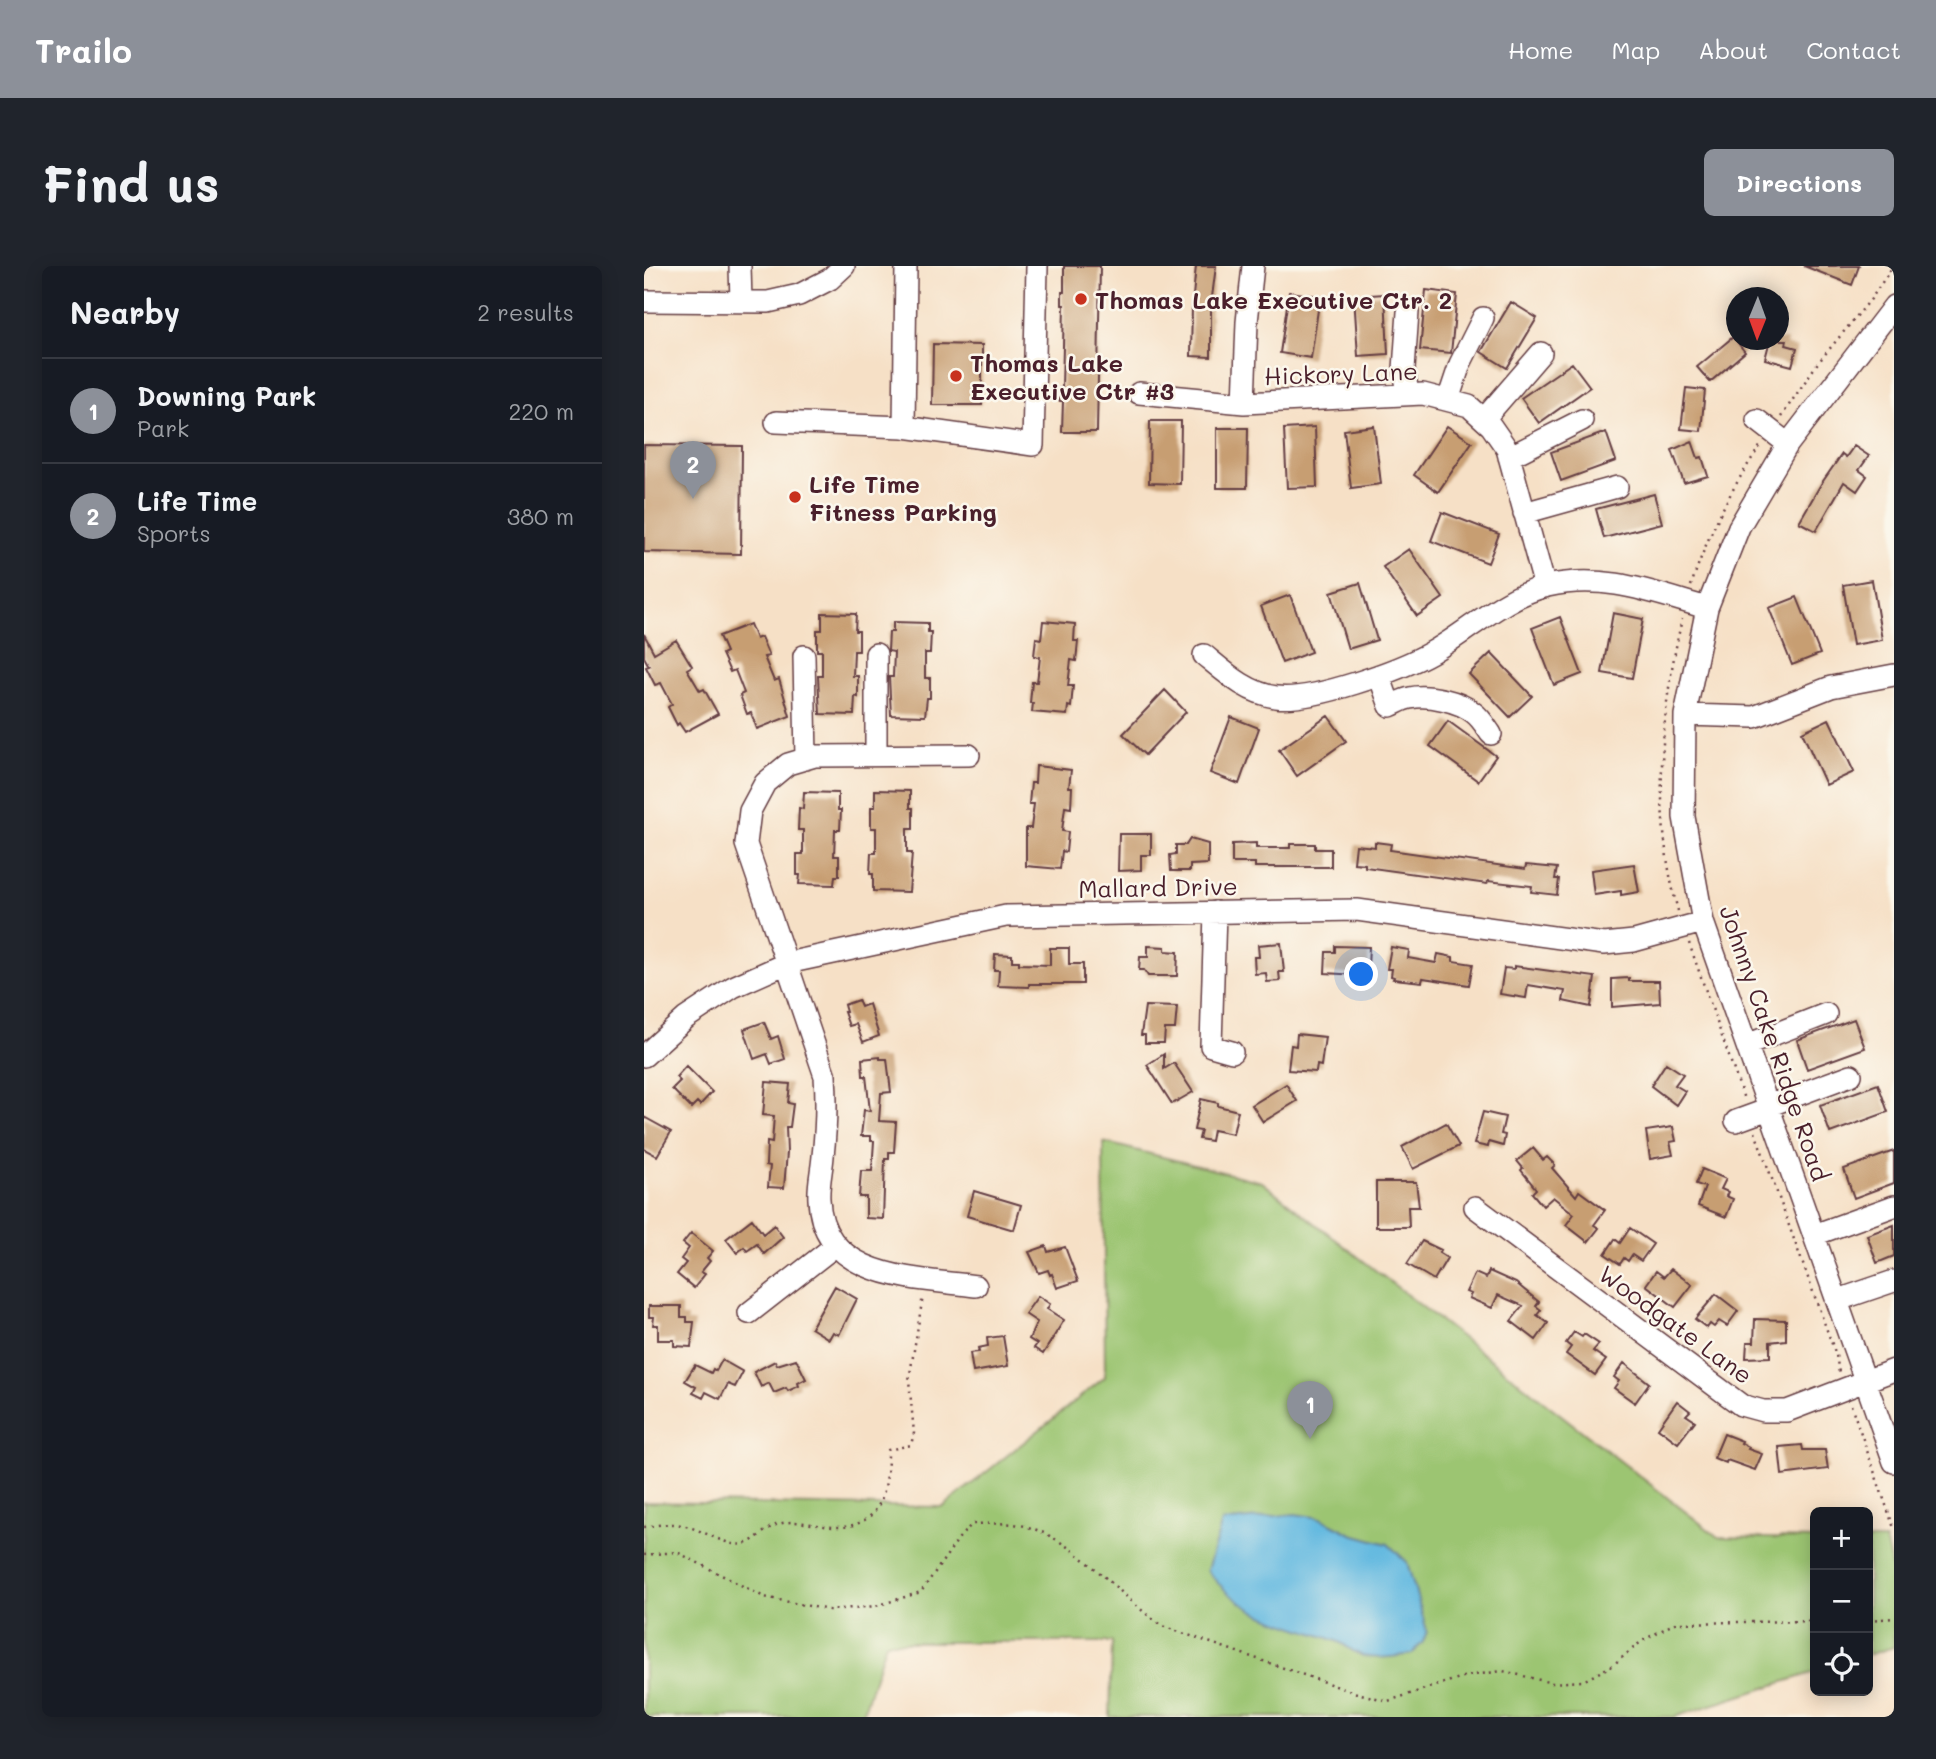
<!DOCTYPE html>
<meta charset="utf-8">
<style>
body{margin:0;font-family:Mali,sans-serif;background:#20242c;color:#f1f3f6}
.controls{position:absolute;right:21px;bottom:21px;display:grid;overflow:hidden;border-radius:10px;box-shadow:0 4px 18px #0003}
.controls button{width:63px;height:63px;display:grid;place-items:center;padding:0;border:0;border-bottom:2px solid #363941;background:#171b24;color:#f1f3f6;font:35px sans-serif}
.compass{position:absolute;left:1082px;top:21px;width:63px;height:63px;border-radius:50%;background:#171b24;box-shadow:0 4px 18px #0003;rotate:181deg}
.you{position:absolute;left:718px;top:709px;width:24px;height:24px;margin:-18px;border:5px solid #fff;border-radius:50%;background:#1a73e8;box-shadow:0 0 0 10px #1a73e833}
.badge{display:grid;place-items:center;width:46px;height:46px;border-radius:50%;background:#8c9099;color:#fff;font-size:23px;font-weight:700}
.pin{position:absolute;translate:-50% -58px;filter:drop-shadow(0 2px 4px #0008)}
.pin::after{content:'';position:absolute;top:37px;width:24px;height:21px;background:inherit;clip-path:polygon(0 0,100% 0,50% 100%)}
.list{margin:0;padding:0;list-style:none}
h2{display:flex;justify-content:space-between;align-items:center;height:91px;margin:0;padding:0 28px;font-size:30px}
h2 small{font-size:23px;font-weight:400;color:#9ea1a6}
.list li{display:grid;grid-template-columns:46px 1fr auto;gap:21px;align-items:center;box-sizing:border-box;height:105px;padding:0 28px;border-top:2px solid #363941}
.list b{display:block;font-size:26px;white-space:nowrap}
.list p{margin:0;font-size:23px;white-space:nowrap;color:#9ea1a6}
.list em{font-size:23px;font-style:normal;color:#9ea1a6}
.icon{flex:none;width:38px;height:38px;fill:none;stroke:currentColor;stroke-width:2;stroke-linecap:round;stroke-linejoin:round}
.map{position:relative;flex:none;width:1250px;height:1451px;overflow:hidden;border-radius:10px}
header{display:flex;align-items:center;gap:42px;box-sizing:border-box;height:98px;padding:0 35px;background:#8c9099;color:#fff}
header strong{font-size:33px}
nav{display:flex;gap:38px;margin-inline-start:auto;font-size:24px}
.intro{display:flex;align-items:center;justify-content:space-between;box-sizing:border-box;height:168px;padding:0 42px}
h1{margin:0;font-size:49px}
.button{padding:18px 32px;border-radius:10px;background:#8c9099;color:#fff;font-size:24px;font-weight:700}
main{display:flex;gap:42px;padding:0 42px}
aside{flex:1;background:#171b24;border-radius:10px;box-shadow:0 4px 18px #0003}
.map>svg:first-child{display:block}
.green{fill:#9cc572;stroke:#73724e;stroke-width:2}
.water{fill:#63b9e0;stroke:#566c86;stroke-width:2}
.building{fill:#c79e72}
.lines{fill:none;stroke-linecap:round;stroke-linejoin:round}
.minor-casing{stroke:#643c42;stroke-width:24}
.path{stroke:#643c42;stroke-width:2.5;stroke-dasharray:2 5;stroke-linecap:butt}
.minor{stroke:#fff;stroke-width:21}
.poi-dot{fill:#c8321e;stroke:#fbf7ec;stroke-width:2.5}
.labels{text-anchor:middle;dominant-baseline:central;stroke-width:5;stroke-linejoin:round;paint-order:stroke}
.poi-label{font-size:24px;font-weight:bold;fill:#4a1f2b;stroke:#fbf7ec;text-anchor:start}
.street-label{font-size:24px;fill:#4a1f2b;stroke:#fbf7ec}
</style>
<header>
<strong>Trailo</strong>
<nav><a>Home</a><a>Map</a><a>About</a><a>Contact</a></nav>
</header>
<div class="intro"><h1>Find us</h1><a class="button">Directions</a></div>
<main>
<aside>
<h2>Nearby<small>2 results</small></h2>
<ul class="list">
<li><span class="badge">1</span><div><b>Downing Park</b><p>Park</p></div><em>220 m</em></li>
<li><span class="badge">2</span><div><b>Life Time</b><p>Sports</p></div><em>380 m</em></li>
</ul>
</aside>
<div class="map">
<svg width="1250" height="1451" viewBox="0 0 1250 1451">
<rect width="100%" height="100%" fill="#fbf7ec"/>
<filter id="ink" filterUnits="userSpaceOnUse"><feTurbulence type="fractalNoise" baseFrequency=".0143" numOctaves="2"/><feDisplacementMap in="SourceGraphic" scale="14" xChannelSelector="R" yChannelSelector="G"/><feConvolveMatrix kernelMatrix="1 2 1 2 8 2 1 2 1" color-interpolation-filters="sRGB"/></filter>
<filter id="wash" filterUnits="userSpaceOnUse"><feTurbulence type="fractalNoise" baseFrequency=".00686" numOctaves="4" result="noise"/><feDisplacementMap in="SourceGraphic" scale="28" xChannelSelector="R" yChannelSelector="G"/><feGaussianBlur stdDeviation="1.57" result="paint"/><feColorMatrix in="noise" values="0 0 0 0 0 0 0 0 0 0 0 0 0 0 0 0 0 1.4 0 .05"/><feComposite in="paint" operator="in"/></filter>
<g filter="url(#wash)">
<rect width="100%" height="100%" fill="#f6e0c6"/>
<path class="green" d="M459 876 618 916 1074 1271 1171 1273V1406L1030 1451H466L468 1376H242L218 1451H0V1236L299 1241 461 1111Z
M1224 1274H1241L1250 1311V1381L1224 1389Z"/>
<path class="water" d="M651 1248 676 1252 708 1268 744 1278 763 1296 783 1365 779 1376 768 1388C753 1390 733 1394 719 1390 710 1387 703 1380 695 1376 642 1356 600 1353 563 1304L578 1256Z"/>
<g id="blocks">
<path class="building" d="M420 0H456L453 166H418L419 135H415L416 122H418L420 39H418V26H420Z
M552 0H572L567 39V91L547 90 548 40Z
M1160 0H1215L1208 19Z
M782 24 813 28 807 87 776 84Z
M645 26 676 30 667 92 636 87Z
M741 28 744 88 714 90 710 30Z
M867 36 893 52 863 102 837 86Z
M1089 71 1101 86 1066 116 1053 101Z
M1126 74H1143L1142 79 1153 82 1148 100 1121 93Z
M289 78 338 79V139H288Z
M928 97 946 121 895 157 877 132Z
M1042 122 1061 124 1057 165 1037 163Z
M506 155H537L536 218 505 217Z
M730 160 737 218 707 222 700 164Z
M803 160 828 176 794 226 770 209Z
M671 161 673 221 643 222 640 163Z
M573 162H604L603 222H573Z
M962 166 972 195 917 215 907 186Z
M1048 175 1054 192 1058 191 1064 210 1040 217 1028 184Z
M0 179 98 180 97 288 0 286Z
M1210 180 1225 190 1215 204 1223 210 1213 225 1200 216 1172 265 1155 256 1177 218 1198 188 1202 191Z
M1010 228 1018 257 960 272 952 243Z
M798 246 855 268 844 297 787 275Z
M765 283 799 332 773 350 739 301Z
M1228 314 1238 374 1209 379 1199 319Z
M716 317 733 374 704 383 687 326Z
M646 329 667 386 638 397 617 340Z
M1153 331 1176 388 1148 399 1125 342Z
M178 347 212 348 211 365H215V385H210L209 410H214V431L211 430 210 449 176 448 174 410H178V385H173V364H178Z
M969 347 999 353 988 412 958 407Z
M916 351 938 408 910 419 888 362Z
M399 355 431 358 430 375H434L432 395 427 394 424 420H429L427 441 424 440 423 449 388 446 389 437H386L388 416H393L396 391 390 390 392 372 397 373Z
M249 356 284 357V366H287L286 387H281V412H286V432H283L281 450 247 449 245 411H249L250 386 244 385 245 366H249Z
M106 358 112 373 117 371 125 390 120 391 130 415 135 413 146 450 113 463 107 447 103 448 96 429 100 427 91 404 86 406 78 388 82 386 75 370Z
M0 368 10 387 32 374 48 400 43 403 56 425 60 423 74 448 41 466 35 457 33 459 24 441 28 438 17 417 11 419 2 401 5 400 0 391Z
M847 387 888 430 866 451 825 408Z
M521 424 542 446 501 489 479 468Z
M684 450 702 475 653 510 635 484Z
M587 451 615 462 595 518 566 507Z
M1185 453 1210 506 1182 519 1158 466Z
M804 455 852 490 834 515 786 480Z
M392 500 427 504 425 521H428L427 542 421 541 418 565 424 566 422 586 418 585 416 603 382 600V562H387L390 538H385L387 517H391Z
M231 524 266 525V542H269V563H263V587H268L265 626 229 625V608H226L227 587H232V562H227V541H231Z
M160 526 194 527V544H197L196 564H191L190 590H195V610H191L190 619 155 618 156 609H153V588H159V564H154L155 542 159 543Z
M475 568H507V589H497V604L474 605Z
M546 573 564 578V598L546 599V605H527L526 589 532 588V579H542Z
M731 576 747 578 746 584 881 603 882 599 913 602 911 613H915L913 629 887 626 888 620 844 615 843 618 721 601V598L710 597 712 579 731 581Z
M612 577V582H646V578H671V583H687V601H611V597H588V578Z
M990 598 995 626 977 629V625L950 629 947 604Z
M637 677 640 706H635L636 715 623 716 622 707 611 708 610 691H615L614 679Z
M504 680 521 681V685L534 686 533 710H504L500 704H495L496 691H504Z
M691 680 725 681 724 701 714 700V709L681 707 682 686H691Z
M747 681 765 684 764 692 792 697 794 688 809 691V695L829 698 825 719 779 712 778 716 749 713 750 711 747 710 748 703H743Z
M406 682H425V698H439V718H385V721L354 720 355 704H350L351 688 368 689V695H375V698L406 699Z
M870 700 951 711 947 741 919 735 921 725 884 719 882 732 856 728 860 702 870 703Z
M985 712V715H1015L1016 737 968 741V713Z
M214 734 217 741 225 738 235 770 219 776 212 758 205 760 200 746H202L200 739Z
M501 740 533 741 531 763H521L520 777H501V769H497Z
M1210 753 1221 782 1163 803 1153 774Z
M120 756 127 773 134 770 141 793 127 798 123 788 110 793 100 763Z
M653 768 681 771 677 800 673 799 672 806 644 804 647 779 652 780Z
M520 788V803L530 797 549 826 528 838 503 799Z
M236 791V793H243L247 826 237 827 235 855 252 856 250 886H245V893H241L239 953 222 952V931H215L217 905H228L230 875H227V870H217L220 844 226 845 222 810H219L218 793Z
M1022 797 1039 808 1031 819 1041 825 1032 839 1007 820Z
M42 800 68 826 56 839 53 836 47 842 28 823 36 815 32 811Z
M122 816 146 818 144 837 149 838 146 861H142L143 886 140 922 124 921 126 900 122 899 123 876 128 877 130 850 119 849Z
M642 818 653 835 619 856 608 839Z
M1234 818 1244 846 1186 867 1176 839Z
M557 833 574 837V840L594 845 589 868 569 864 567 875 555 873 557 865 550 864Z
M839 846 861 851 857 868 861 869 859 880 845 876 844 881 830 878Z
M0 851 27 866 13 890 0 883Z
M802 857 815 880 769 903 758 881Z
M1029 861 1032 875 1026 876 1029 889 1006 893 1002 865Z
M889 882 899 894 903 891 911 899 908 902 932 930 935 925 961 944 950 959 955 962 944 976 922 959 930 948 909 931 899 940 888 927 892 923 877 904 879 902 873 895Z
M1250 885V917L1210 932 1200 903Z
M1058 903 1082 913 1077 923 1084 926 1082 930 1089 933 1082 951 1054 940 1061 921 1052 918Z
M732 916H772L775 941H764L765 961H732Z
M330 925 377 939 370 964 323 950Z
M108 953 119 968 130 959 139 971 120 988 113 978 103 985 100 981 93 987 82 973Z
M1250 959V990L1233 997 1223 969Z
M986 962 1009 978 997 995 988 989 984 995 980 992 976 998 961 988 971 973 976 977Z
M47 967 69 985 63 992 66 995 57 1006 61 1008 50 1022 33 1008 42 997 37 993 45 982 39 977Z
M778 975 797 984 795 987 803 992 790 1014 763 998Z
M402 980 404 986 421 981 434 1015 413 1022 408 1008 406 1009 404 1004 395 1007 385 986Z
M1027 1003 1048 1019 1031 1041 1002 1019 1012 1005 1020 1011Z
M845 1005 872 1017 895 1036 892 1040 897 1044 893 1049 904 1057 892 1074 867 1055 879 1040 854 1029 848 1042 825 1032 827 1028 822 1026 831 1007 842 1012Z
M191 1020 213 1033 195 1069 189 1066 185 1073 167 1062Z
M1072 1028 1094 1045 1083 1060 1075 1055 1070 1061 1066 1058 1063 1062 1051 1053Z
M394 1030 406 1038 403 1043 420 1054 399 1088 390 1082 393 1078 385 1073 393 1056 381 1048Z
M5 1040H37V1051H43V1056H50L47 1081 30 1080V1074H14V1059H9L10 1051H5Z
M1111 1053 1142 1054V1074L1126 1076V1091L1102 1092 1103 1076H1110Z
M930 1066 938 1071 940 1068 955 1078 949 1085 962 1094 951 1109 922 1088 927 1081 922 1077Z
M359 1070 364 1100 329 1106 326 1087 335 1086 334 1082 344 1080 343 1072Z
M152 1093 162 1113 154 1117 155 1120 144 1125 142 1122 130 1127 125 1117 117 1121 110 1106 131 1095 133 1099Z
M78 1094 99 1106 91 1121 84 1118 76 1133 62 1126 59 1132 49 1127 52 1121 41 1115 51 1099 67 1107 69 1103 72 1105Z
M980 1097 1005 1117 991 1137 970 1122 975 1115 970 1111Z
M1033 1135 1046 1145 1042 1149 1051 1155 1034 1177 1014 1162Z
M1080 1168 1098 1175 1097 1177 1105 1181 1104 1183 1118 1188 1111 1204 1083 1194 1082 1197 1070 1192Z
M1158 1179 1159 1184H1181L1184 1203 1138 1209 1135 1181Z"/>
</g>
</g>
<g filter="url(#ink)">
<use href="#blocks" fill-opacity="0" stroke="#643c42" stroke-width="2"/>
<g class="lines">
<defs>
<path id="minor" d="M96 0 97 36
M0 35 124 36 155 29 186 13 200 0
M1250 40 1144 178 1095 261 1063 342 1041 449 1040 551 1059 656 1250 1196
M495 127 600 137 779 128 825 140 847 160 863 183 901 321
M764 128 760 103 764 46
M804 134 816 98 839 52
M600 137 603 56 609 0
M840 153 897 87
M1113 154 1144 178
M132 156 260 161 389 179 393 1
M260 161 262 0
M865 191 938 154
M880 247 973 221
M232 388V489
M560 389C582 407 603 427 632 431 668 436 756 404 788 386 827 364 858 331 903 320 961 307 1007 326 1063 342
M160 390 162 493
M735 409 746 440C753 437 760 433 766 432 784 428 816 435 830 447 837 452 842 461 847 468
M1041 449 1110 451 1187 421 1250 409
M325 489 171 490 144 498 121 517 106 545 102 578 181 810C183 837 182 863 179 890 178 904 174 919 175 933 178 1014 273 1012 332 1020
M571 646 567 780 588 786
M1103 779 1182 748
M0 790 42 752 89 721 143 697 362 650 713 644 960 678 990 675 1059 656
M1124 840 1207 809
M1092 855 1125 843
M831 941 1097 1139 1119 1145H1143L1250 1104
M1170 969 1250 940
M1194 1034 1250 1015
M105 1047 192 979"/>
</defs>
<use href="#minor" class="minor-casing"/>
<path class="path" d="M1137 151 1173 98 1227 33 1249 0
M1047 320C1063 270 1087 222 1117 179
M1034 645C1008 548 1016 449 1038 353
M1045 677 1100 833
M1111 866 1192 1089 1195 1107
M1207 1139 1250 1262
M0 1261C9 1260 18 1258 27 1258 49 1258 68 1273 89 1278 108 1282 116 1265 132 1259 152 1251 175 1262 196 1261 240 1259 244 1219 244 1184L267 1179 270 1167 265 1114 279 1030
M0 1289 33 1286 120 1331 185 1344 232 1340 277 1326 315 1272 328 1258C347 1258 369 1255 387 1262 434 1277 477 1331 518 1360L709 1426 744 1435 822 1410 859 1405 908 1417 939 1415 969 1399 998 1375 1031 1357 1171 1355
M1224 1354 1250 1352"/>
<use href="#minor" class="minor"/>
</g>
</g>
<g class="poi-dot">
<circle cx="437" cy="33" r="7"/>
<circle cx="312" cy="110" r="7"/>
<circle cx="151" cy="231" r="7"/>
</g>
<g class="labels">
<g class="poi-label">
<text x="451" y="33">Thomas Lake Executive Ctr. 2</text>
<text x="326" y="96">Thomas Lake<tspan x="326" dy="28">Executive Ctr #3</tspan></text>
<text x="165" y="217">Life Time<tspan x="165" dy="28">Fitness Parking</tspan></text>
</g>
<g class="street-label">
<text transform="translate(697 107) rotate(-2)">Hickory Lane</text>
<text transform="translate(514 621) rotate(-1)">Mallard Drive</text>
<text transform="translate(1131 777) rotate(71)">Johnny Cake Ridge Road</text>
<text transform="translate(1032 1058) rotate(36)">Woodgate Lane</text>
</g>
</g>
</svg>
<div class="controls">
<button>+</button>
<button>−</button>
<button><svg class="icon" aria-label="locate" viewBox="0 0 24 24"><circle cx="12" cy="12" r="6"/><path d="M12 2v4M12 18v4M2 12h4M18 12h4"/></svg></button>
</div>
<svg class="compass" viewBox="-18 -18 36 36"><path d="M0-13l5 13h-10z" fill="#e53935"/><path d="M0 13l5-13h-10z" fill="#9ea1a6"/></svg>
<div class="you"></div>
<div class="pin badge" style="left:666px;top:1173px">1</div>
<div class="pin badge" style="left:49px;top:233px">2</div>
</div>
</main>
